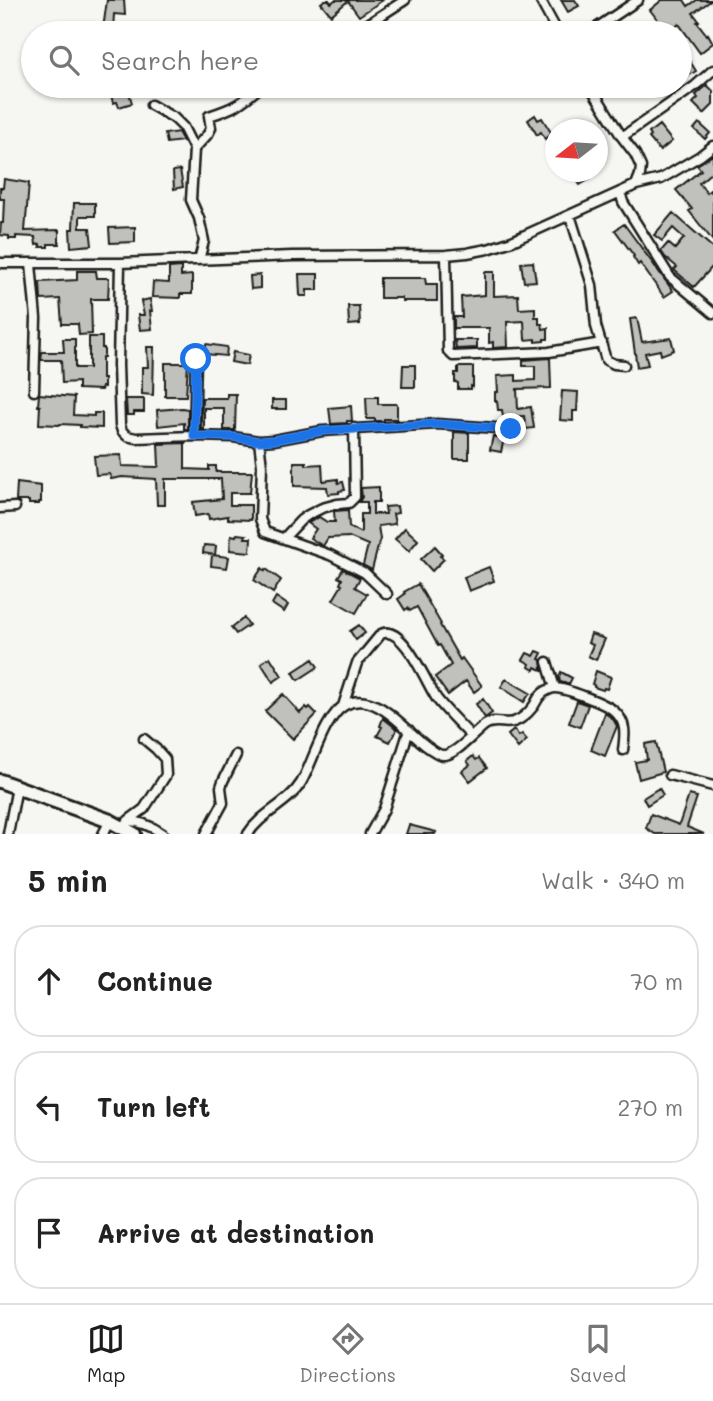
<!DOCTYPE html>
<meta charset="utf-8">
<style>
body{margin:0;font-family:Mali,sans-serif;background:#f2f2f2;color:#222}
.compass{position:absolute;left:545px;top:119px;width:63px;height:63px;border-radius:50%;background:#fff;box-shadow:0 2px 5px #0004;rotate:253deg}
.stop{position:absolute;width:21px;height:21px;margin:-16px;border:5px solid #1a73e8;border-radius:50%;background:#fff}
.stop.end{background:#1a73e8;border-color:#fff;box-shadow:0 2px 7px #0008}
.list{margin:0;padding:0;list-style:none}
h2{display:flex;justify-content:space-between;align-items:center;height:91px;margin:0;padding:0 28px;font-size:30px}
h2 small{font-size:23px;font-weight:400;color:#767676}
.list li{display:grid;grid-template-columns:46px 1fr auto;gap:21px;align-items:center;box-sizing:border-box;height:112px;margin:0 14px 14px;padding:0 14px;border:2px solid #e0e0e0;border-radius:28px}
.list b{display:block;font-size:26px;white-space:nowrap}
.list em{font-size:23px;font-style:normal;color:#767676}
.icon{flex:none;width:38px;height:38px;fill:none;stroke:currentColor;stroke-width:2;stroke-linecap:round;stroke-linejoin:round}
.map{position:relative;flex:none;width:713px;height:834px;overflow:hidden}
.search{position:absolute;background:#fff;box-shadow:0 2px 5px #0004;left:21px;right:21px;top:21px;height:77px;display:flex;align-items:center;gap:18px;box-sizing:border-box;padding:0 24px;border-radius:38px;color:#767676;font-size:26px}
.sheet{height:469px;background:#fff}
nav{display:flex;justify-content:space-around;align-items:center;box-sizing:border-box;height:98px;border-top:2px solid #e0e0e0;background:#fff;font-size:19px;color:#767676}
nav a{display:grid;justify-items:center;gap:4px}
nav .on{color:#1c1c1c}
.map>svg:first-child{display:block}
.building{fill:#c0c0bd;stroke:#1c1c1c;stroke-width:2}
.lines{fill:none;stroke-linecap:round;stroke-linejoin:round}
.minor-casing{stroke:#1c1c1c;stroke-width:13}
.primary-casing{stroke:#1c1c1c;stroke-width:18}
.minor{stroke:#f6f6f2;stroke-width:8}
.primary{stroke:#f6f6f2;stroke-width:12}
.route{stroke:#1a73e8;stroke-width:9}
</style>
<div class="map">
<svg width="713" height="834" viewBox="0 0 713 834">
<rect width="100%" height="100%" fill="#f6f6f2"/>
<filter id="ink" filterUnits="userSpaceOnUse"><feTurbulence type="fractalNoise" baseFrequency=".0143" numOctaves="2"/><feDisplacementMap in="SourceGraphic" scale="14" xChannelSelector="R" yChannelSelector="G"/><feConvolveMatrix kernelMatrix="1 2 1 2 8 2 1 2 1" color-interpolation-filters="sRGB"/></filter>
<g filter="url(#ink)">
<path class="building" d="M107 0H124L125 15 114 14 113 30 103 29Z
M325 0H329L331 3 335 0H383L359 16 348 1 331 15 321 3Z
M561 0H575L579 6 568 12Z
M662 0H684L688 6 697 0H712L693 13 699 21 697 22 707 35 708 34 713 43 700 53 679 24 668 33 650 10Z
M686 55 696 71 688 76 687 73 680 77V60Z
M707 85 713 91V105L704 114 693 103 698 98 696 95Z
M109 86H127L132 103 119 107 117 102 113 103Z
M535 115 538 120 542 118 552 134 545 139 541 132 537 135 528 120Z
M699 123 710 133 705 139 694 129Z
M659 125 672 141 660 151 649 138 651 136 649 133Z
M178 132 183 141 167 143 165 134Z
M713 155V171L699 183 707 193 710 190 713 194V241L689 211 692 209 676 190 701 170 697 165Z
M180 170 183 187 174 189 173 171Z
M572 172H585L590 179 580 185Z
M4 179 29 183 25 231 59 230V244H48V247H40V244L36 245 35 237 16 236V239H9V236L0 235 1 223H3L4 199H0V188H3Z
M74 203H95V216H80V228H90L92 245 71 247 70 229H73Z
M673 213 713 248V266L694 287 674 270 677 267 665 257 661 251 668 243 675 249 684 238 673 228 662 241 654 235Z
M624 224 673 291 664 297 640 263 638 265 633 257 634 256 615 230Z
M135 227V242L110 243 109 228Z
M533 262 536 281 524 282 521 263Z
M181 267V276L192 275V294H180V298L152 297 153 282 169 283V268Z
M77 271H96L97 278H109L108 299H91L92 334 79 335 78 324H62L60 299 41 300 40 282 77 280Z
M485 272H494V296L518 295 519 309 535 308V317H539V324H542L543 329 548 328V339H544V341L535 342V339L525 340 524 321 507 322 508 347 493 348V342L489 343V328H454V317H462L461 297 485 295Z
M299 274H318V290H307V296H300Z
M260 275V288L251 289 250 276Z
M380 278H425L426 284H437V301H402V298H380Z
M150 299 152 311H150L152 329 140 330 138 315H144L141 301Z
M348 306H359L360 324 349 325Z
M637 318 642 342 671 338 674 350 661 355 660 350 645 353 648 365 637 367 630 319Z
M89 337H102V348H104V357H102V379H104V387H102L101 390 78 389V382L62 383 61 360H41L42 352H64L63 339H75V368H89Z
M455 340H477V348L456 349Z
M206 344 227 347 226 356 205 354Z
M147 347H154L153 395 142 394V367H148Z
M233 352 249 355 247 365 231 362Z
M550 358 551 388 517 389 518 409 531 407 534 428 526 429 524 416 503 417 502 410H498L497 401H495V392H498L497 376 516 375V381L535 380V366H523V360Z
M165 363H188L186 396H165Z
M403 365H415V387H402Z
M458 367H473V387L471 386V389H458V383L455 382V373H458Z
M562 391 578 392 577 411H573V421L560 420Z
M39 394 74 397 73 415 94 416V413H102V428L80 427V425L60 424 59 425 39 424 40 406H38Z
M227 394H236L235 430H224V408H204V429H201L202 398H227Z
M366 397H378V404H397V419H384V421H375V419H367Z
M126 399H144V412H134V415H127Z
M272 400H286V409H272Z
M351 406 352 421H347V423L331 424 329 408Z
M182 408 188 409V429H184V423L158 426 157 410Z
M454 432 469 433V459H454Z
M493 436 504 439 501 452 490 450Z
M185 443V469L209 470V466H216V472H252L250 493H230V505H251V520L228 519V516L209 519 208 514 195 516 193 502 222 499 221 479H165V505H157L156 479 122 477 111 479 110 474 96 475 94 456 121 455 122 466 157 467 159 466 158 444Z
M294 462H306V465L322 464 323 481 338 479V483L343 482 345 490 339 491V493L328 494 327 487 294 486Z
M17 483 41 486V502H39V504H29V501H16Z
M379 487V502H373V514H386L385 507 397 506 398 513 393 514 395 524 378 526 380 539 372 570 363 565 368 545 349 537 328 538 323 546 310 538 316 529 308 523 319 517 327 522H335L334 512 335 511 348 510 349 527 361 533V514H367V502H359L362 497 361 488Z
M405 528 418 540 409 551 395 539Z
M237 534 246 535 245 538H251L250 552 230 550 231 535 236 536Z
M204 545 216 546 215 555 203 553Z
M435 546 442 554 440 556 444 559 432 571 421 559Z
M212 555 229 557 227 568 211 566Z
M489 567 494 581 469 591 464 577Z
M262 568 265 571 266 569 281 580 273 593 254 580Z
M343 569 360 578 355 587 367 594 356 613 333 600 342 585 340 584 342 579 338 577Z
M418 584 441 624 440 625 460 660 462 658 482 686 474 692 466 681 448 695 435 677 451 665 440 645 438 646 417 607 410 611 408 608 405 610 398 599 405 594 404 592Z
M276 597 288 605 284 612 272 604Z
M244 618 249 625 236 634 231 628Z
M359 625 365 633 356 640 350 631Z
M591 634 605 639 596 660 588 656 593 645 588 643Z
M537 651 542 653 539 659 541 660 542 670 535 667 534 670 529 667 530 664 523 660 527 653 534 656Z
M270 657 282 676 273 682 261 663Z
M313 659 318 667 298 680 293 672Z
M596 671 611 677 607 689 604 688 603 690 594 687V685L592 684Z
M561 672 572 678 569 684 560 682 559 677Z
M506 679 530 693 524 702 501 687Z
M283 694 300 713 306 707 308 709 310 707 317 714 293 739 265 711Z
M483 699 492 713 485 718 476 704Z
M577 701 588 705 580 727 569 723Z
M605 713 613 719 617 726 605 756 591 750Z
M383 718 397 729 390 742 377 736 382 727 380 726Z
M514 730 519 736 522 734 527 740 518 748 508 735Z
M656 742 663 772 639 779 635 762 647 760 645 744Z
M473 756 476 760 479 758 487 768 470 781 462 771 470 765 467 761Z
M659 788 663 795 647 805 643 798Z
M689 795 697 797 687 827 704 834H655L646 828 651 814 679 825Z
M409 825 436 832 435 834H406Z"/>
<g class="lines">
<defs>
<path id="minor" d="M540 0 558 33
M354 33 405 0
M589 33 638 0
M151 105 174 118 183 127 194 149 191 200 199 218 204 241 199 260
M622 137 695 86 713 70
M194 149 208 134 211 128 209 116C234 108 241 104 261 86
M636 185 661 179 700 156 713 146
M620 192 623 202 670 277 713 313
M570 215 592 285 596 326 606 360 614 364 624 365
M446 255 448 351 453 356 549 352 602 343
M0 263H120L292 256 446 255 467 253 488 249 512 241 636 185 640 175 641 167 635 154 622 137 590 86
M120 263 118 365 120 425 122 431 127 436 136 438 194 436 233 437 259 441 274 440 322 431 437 424 511 429
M31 264 36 318 34 391
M194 436 196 359
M259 441 262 466 260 519 265 532 330 555 365 573 387 594
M0 508 15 507
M284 538 301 520 308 515 322 508 337 504 349 503 355 497 354 428
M547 662 555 688
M343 706 357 663 381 634C403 623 427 685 437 699 447 712 460 724 471 736
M670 775 713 786
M129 820 144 809 166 775 165 759 156 749 144 739
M128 821C141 821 153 827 163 834
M8 834 17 787
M103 834 110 821
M206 834 223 803 221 787 223 781 236 755
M248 834C261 813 288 804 301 783 313 763 324 717 345 705 376 688 407 733 429 748 434 751 438 755 443 755 455 756 475 732 485 725 495 718 506 726 516 721 521 719 528 713 532 708 536 704 537 698 541 695 543 692 551 688 555 688 565 688 607 704 614 711 627 722 625 735 623 750
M370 834 384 809 409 730"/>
<path id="primary" d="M0 781 110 821 134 834"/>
</defs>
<use href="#minor" class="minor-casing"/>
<use href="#primary" class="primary-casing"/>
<use href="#minor" class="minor"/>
<use href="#primary" class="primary"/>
</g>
</g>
<g class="lines" filter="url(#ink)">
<path class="route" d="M196 359 194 436 233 437 259 441 274 440 322 431 437 424 511 429"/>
</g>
</svg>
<svg class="compass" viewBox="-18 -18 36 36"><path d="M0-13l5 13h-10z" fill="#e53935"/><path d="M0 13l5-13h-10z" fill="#767676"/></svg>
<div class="stop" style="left:196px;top:359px"></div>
<div class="stop end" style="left:511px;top:429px"></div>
<div class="search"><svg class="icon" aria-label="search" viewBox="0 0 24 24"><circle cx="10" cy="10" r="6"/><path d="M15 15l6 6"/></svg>Search here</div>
</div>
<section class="sheet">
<h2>5 min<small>Walk · 340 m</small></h2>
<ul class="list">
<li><svg class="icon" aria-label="ahead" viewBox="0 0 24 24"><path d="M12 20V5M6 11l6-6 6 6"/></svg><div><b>Continue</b></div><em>70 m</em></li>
<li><svg class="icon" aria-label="left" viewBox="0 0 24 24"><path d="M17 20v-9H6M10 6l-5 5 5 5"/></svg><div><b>Turn left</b></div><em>270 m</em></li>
<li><svg class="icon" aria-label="arrive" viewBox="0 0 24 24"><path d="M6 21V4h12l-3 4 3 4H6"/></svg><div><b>Arrive at destination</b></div></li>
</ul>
</section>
<nav>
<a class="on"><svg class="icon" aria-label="map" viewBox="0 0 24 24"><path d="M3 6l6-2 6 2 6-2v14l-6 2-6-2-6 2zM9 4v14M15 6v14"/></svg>Map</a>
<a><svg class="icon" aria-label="directions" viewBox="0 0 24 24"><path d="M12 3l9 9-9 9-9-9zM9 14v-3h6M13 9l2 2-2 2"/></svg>Directions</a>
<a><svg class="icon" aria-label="saved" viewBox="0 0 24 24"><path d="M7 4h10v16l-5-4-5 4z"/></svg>Saved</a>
</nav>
